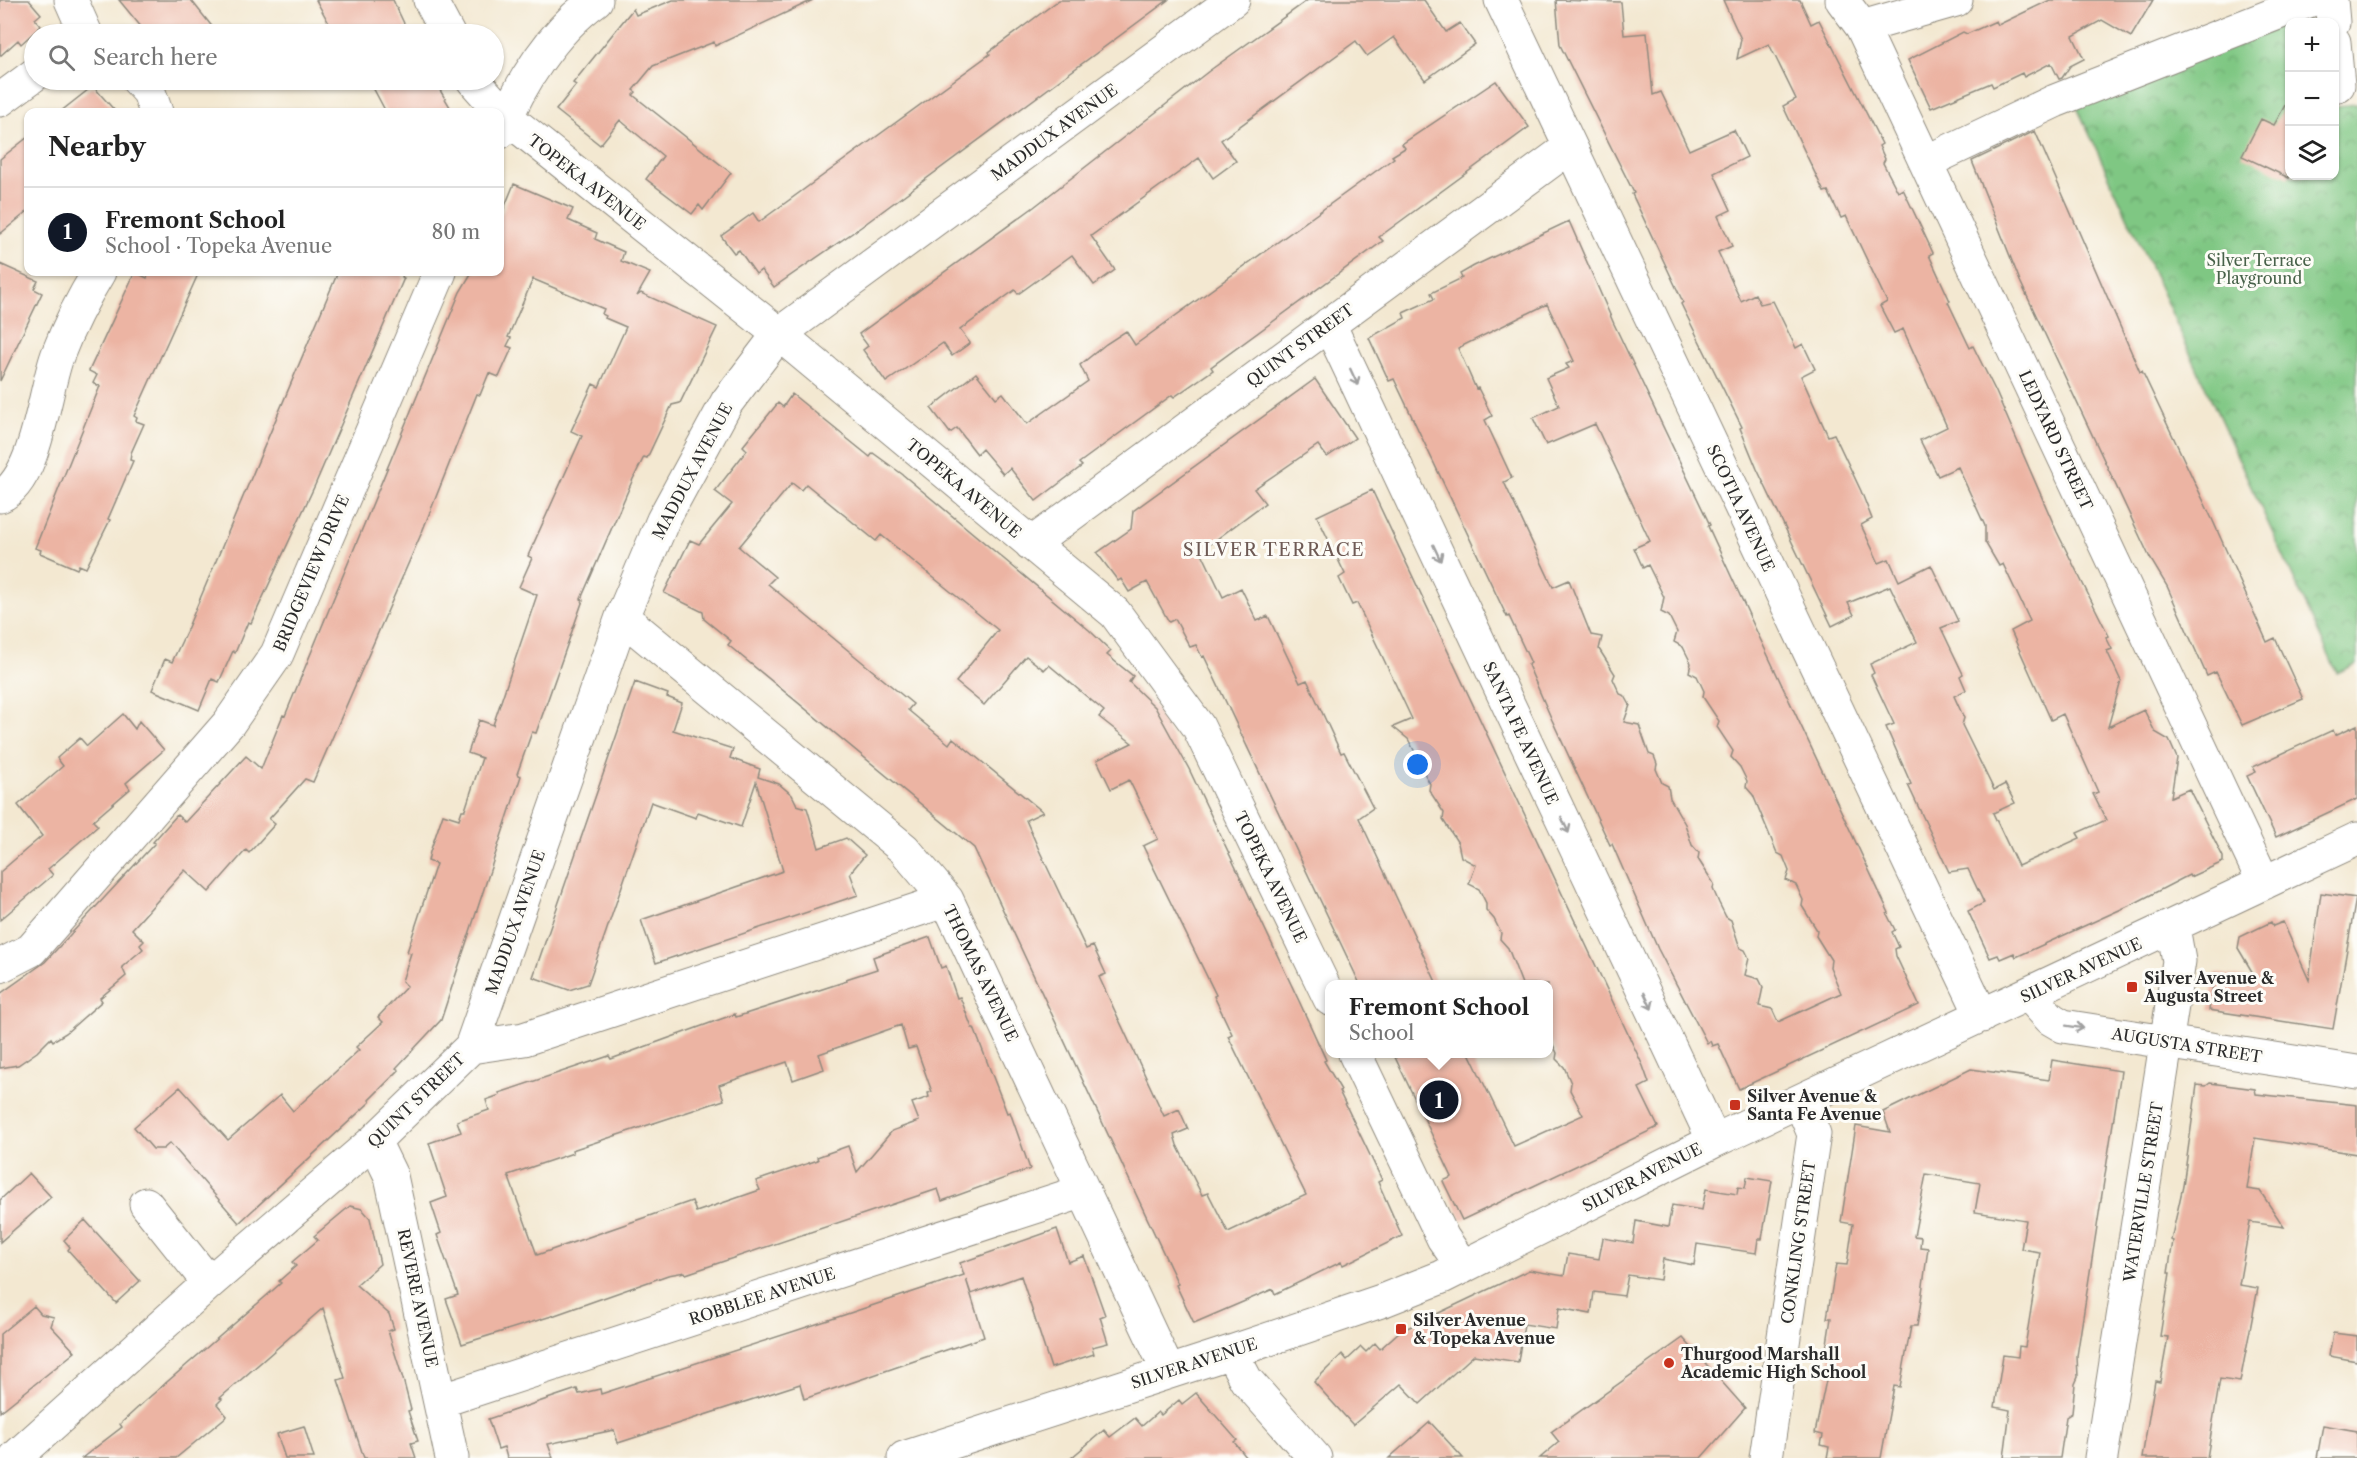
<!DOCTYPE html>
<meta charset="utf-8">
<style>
body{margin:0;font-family:"Libre Caslon Text",serif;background:#f2f2f2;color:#222}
.controls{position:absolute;right:18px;top:18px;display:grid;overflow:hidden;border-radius:12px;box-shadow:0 2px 4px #0004}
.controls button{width:54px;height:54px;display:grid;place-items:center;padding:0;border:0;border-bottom:2px solid #e0e0e0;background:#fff;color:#222;font:30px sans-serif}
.you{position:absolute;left:1418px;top:765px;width:21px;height:21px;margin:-15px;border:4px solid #fff;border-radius:50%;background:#1a73e8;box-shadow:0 0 0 9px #1a73e833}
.badge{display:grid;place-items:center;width:39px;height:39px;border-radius:50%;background:#111827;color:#fff;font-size:20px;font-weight:700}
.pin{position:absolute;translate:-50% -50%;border:3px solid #fff;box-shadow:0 2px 6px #0006}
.popup{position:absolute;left:1325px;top:980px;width:228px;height:78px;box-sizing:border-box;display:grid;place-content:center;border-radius:12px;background:#fff;filter:drop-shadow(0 2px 4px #0005);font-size:20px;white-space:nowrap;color:#767676}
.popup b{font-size:22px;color:#222}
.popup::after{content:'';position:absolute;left:50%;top:100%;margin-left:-12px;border:12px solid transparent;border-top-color:#fff}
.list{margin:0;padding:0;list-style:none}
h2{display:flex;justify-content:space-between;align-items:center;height:78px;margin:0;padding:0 24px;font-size:26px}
h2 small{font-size:20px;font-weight:400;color:#767676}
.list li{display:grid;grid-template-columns:39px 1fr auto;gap:18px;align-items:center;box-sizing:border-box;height:90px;padding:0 24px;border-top:2px solid #e0e0e0}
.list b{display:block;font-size:22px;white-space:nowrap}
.list p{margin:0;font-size:20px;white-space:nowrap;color:#767676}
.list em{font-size:20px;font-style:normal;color:#767676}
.icon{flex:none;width:33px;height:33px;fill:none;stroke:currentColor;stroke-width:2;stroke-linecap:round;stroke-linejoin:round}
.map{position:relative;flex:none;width:2357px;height:1458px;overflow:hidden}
.search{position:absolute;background:#fff;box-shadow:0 2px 4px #0004;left:24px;top:24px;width:480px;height:66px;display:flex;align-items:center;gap:15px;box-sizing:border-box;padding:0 21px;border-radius:33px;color:#767676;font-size:22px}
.panel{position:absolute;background:#fff;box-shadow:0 2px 4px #0004;left:24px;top:108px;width:480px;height:168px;border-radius:12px}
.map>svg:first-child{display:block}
.park{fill:url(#park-crowns);stroke:#557957;stroke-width:1.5}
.building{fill:#ecb4a3;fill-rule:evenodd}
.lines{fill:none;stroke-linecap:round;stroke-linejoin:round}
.minor-casing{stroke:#8f8a7e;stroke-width:35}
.minor{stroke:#fff;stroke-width:33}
.oneway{stroke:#a0a0a0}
.poi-dot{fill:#c8321e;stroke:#fdfcf7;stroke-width:2}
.labels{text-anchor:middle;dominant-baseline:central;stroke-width:6;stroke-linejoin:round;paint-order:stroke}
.street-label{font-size:16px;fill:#2b2b2b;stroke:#fdfcf7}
.park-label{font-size:16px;fill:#48624a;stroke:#fdfcf7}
.poi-label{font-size:16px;font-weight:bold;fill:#2b2b2b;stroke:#fdfcf7;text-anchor:start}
.neighbourhood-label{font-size:18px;letter-spacing:1.5px;fill:#6f5b55;stroke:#fdfcf7}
</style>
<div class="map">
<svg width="2357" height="1458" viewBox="0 0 2357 1458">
<defs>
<pattern id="park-crowns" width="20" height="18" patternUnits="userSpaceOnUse" patternTransform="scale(1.5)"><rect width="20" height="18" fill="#7fc783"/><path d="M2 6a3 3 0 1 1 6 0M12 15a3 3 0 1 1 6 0" fill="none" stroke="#68a26b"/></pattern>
</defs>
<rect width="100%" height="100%" fill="#fdfcf7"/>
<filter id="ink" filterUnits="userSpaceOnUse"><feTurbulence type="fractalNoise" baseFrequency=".0167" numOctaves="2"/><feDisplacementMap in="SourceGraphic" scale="12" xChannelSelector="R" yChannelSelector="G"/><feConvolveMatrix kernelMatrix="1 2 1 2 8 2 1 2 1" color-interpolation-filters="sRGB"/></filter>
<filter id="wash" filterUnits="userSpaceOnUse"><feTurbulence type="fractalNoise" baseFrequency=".008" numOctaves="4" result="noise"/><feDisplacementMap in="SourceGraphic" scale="24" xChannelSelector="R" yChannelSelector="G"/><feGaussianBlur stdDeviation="1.35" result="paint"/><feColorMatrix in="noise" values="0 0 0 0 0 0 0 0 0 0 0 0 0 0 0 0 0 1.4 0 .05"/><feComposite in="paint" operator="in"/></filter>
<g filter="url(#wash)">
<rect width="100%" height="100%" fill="#f3e8d1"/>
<path class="park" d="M2306 0 2308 22H2290V176H2334L2335 106 2357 104V664L2337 673 2070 92Z"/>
<g id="blocks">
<path class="building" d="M0 0H29L41 14 35 19 41 26 21 44 18 40 0 56Z
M119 0H191L218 34H147Z
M316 0H393L409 34H335Z
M673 0H813L715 46 714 42 653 66 633 90 636 92 633 95 731 173 703 210 699 205 692 214 646 179 663 156 620 120 600 145 556 110 576 85 573 83 633 9 636 15Z
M1059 0H1168L861 227 774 287 761 270 756 274 739 250 734 253 721 236 753 213 759 222 990 54 989 52Z
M1308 0H1424L1446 32 1460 23 1475 44 1425 80 1394 37 1367 56 1356 41 1221 140 1236 161 1213 178 1199 158 1091 236 1115 270 1094 285 1072 255 1018 294 1015 290 960 330 970 343 952 356 943 343 886 382 863 350 868 346 859 334 1034 207 1209 71Z
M1556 0 1621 2 1624 35 1647 33 1653 95 1661 92 1689 150 1734 130 1747 157 1714 173 1731 210 1718 216 1732 246 1718 252 1741 301 1755 294 1760 304 1773 301 1796 348 1803 344 1815 369 1801 376 1828 436 1834 434 1861 491 1872 519 1861 525 1879 563 1889 559 1899 581 1931 565 1958 621 1941 628 1963 674 1960 676 1966 690 1954 696 1964 718 1962 725 1994 790 2005 784 2015 803 1993 813 2018 866 2080 838 2077 833 2106 820 2093 794 2098 792 2063 714 2051 720 2011 631 2030 621 2003 564 1999 566 1985 542V526L1958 467 1938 476 1920 440 1947 427 1903 329 1894 333 1880 306 1887 302 1846 216 1841 218 1828 191 1824 192 1783 106 1796 99 1769 44 1737 59 1741 39 1723 0H1800L1811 24 1819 20 1882 144 1879 146 1885 159 1883 163 1898 192 1903 189 1933 253 1929 255 1950 301 1948 302 1970 348 1973 346 1996 392 2057 532 2109 636 2106 637 2112 649 2107 651 2121 681 2108 727 2144 710 2155 732 2169 740 2177 758 2171 797 2189 789 2223 857V862L2190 877 2189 875 2137 902 2016 957 2014 953 2000 959 1998 955 1990 958 1968 911 1984 903 1968 869 1949 872 1908 785 1911 784 1886 727 1894 724 1871 675 1874 673 1870 664 1917 642 1890 586 1848 603 1854 615 1832 626 1757 469 1740 428 1742 427 1681 304 1683 302 1632 194 1634 193 1560 45Z
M2050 0H2153L2131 37 2102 20 2073 36 2084 59 2070 66 2062 78 2059 79 2051 63 2024 77 2022 73 1993 87 1991 83 1931 108 1908 60 1963 32 1967 34 1996 21 1998 25Z
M369 80H434L453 112H386Z
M1496 81 1529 127 1379 237 1383 241 1211 367 1213 370 1174 397 1172 395 1079 463 1082 466 1036 501 1010 468 1003 474 982 449 977 454 957 428 950 433 931 408 976 373 996 398 1003 393 1027 424 1088 381 1080 365 1106 344 1126 331 1135 345 1394 158 1392 156 1405 148 1402 144Z
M93 86 116 112H60Z
M2289 98V178L2242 156 2261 119 2274 125Z
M2035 131 2140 372 2142 371 2213 521 2267 642 2275 638 2303 699 2242 725 2216 672 2207 676 2167 586 2150 558 2020 281 1972 161Z
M28 137V211L0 234V159Z
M514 184 573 209 568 220 597 233 595 239 624 252 621 261 650 273 637 296 641 293 717 327 680 403 672 405 647 458 644 457 633 479 581 599 583 600 536 733 532 732 517 774 521 776 441 1020 396 1068 399 1070 369 1100 370 1102 239 1223 170 1143 163 1149H153L134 1127 180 1087 228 1140 280 1095 293 1111 359 1050 356 1047 383 1022 378 1017 407 986 402 981 411 953 407 952 436 864 428 861 430 852 443 814 459 819 462 810H465L482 758 468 753 479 720 493 725 537 595 519 587 532 558 528 556 582 436 571 431 593 384 599 387 626 327 605 318 606 316 602 314 604 309 533 279 508 337 511 338 507 346 512 348 499 377 489 373 480 395 477 394 422 532 313 782 305 779 269 819 275 824 249 853 246 850 209 892 185 870 132 929 144 941 140 945 143 949 122 967 126 976 100 998 102 1001 66 1033 53 1041 51 1038 37 1052 18 1065 0 1068V994L45 962 155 843 153 842 177 815 185 822 246 756 261 769 283 715 285 716 460 292 472 272H500V218Z
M1569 221 1614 324 1710 525 1708 526 1756 630 1889 913 1887 914 1895 930 1892 932 1899 947 1895 949 1896 956 1919 1005 1739 1089 1718 1044 1712 1046 1710 1041 1707 1043 1658 949 1612 844 1610 845 1552 720 1528 665 1531 663 1509 616 1507 617 1394 379 1389 381 1369 338 1405 318 1403 313 1434 299 1431 293 1462 278 1460 274 1474 266ZM1547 304 1574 361 1566 364 1569 368 1546 378 1559 406 1533 418 1546 445 1595 424 1650 541 1634 548 1643 568 1648 565 1664 597 1661 612 1669 616 1677 632 1674 642 1683 647 1691 663 1689 672 1697 676 1704 691 1703 697 1719 721 1717 727 1733 751 1731 757 1740 767 1747 781 1746 787 1753 795 1777 853 1783 856 1789 871 1786 880 1796 885 1803 900 1802 906 1817 930 1816 936 1831 960 1830 967 1841 993 1778 1022 1772 1009 1759 1006 1763 987 1759 979 1745 975 1749 958 1745 950 1740 948 1731 920 1726 917 1719 903 1713 889 1714 884 1698 859 1699 853 1692 845 1685 824 1670 798 1668 786 1662 783 1656 769 1657 764 1654 756 1649 754 1639 725 1624 722 1630 705 1625 696 1620 694 1613 679 1615 674 1599 649 1602 637 1591 635 1569 580 1553 587 1504 482 1512 478 1485 420 1492 416 1478 388 1476 389 1458 348Z
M0 264 38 281 34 289 42 293 0 381Z
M135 272 147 278 150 272H199L134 416 137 418 136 421 144 424 131 453 130 460 133 461 108 519 110 520 86 568 79 565 77 569 40 553 41 550 35 548 100 386 93 383 97 375 89 371Z
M338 272H404L402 277 404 278 315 485 251 623 248 622 235 653 233 651 219 682 212 679 199 710 152 690 165 659 172 662 186 632Z
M1315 379 1355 438 1327 457 1318 445 1254 489 1265 503 1201 551 1223 597 1241 588 1257 621 1268 616 1300 683 1307 680 1341 753 1344 752 1373 808 1359 818 1437 984H1360L1204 656 1202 657 1196 645 1190 647 1175 619 1169 622 1147 582 1129 592 1121 579 1118 581 1097 553 1131 529 1133 511Z
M792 394 870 457 873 453 902 474 1089 630 1111 651 1107 655 1133 676 1129 682 1155 707 1189 769 1299 1001 1326 1060 1324 1061 1341 1090 1339 1091 1382 1180 1378 1182 1402 1236 1343 1265 1341 1262 1275 1294 1273 1289 1194 1323 1176 1285 1178 1284 974 848 728 645 731 641 704 619 703 612 664 593 690 540 699 544 732 504 715 491 747 450 743 446 778 403 783 407ZM792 483 801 490 806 484 876 541 881 535 998 630 956 682 984 705 1026 656 1044 670 1049 665 1104 711 1099 717 1132 743 1097 760 1111 789 1129 780 1158 839 1143 846 1216 995 1214 996 1232 1034 1228 1036 1306 1195 1228 1232 1208 1193 1202 1195 1177 1145 1174 1135 1188 1129 1179 1109 1164 1116 1099 977 1106 974 1093 946 1086 949 1039 850 1026 820 1043 812 953 738 949 744 908 710 913 704 768 584 775 577 739 547Z
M1372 490 1643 1066 1649 1083 1639 1088 1658 1127 1462 1220 1443 1181 1452 1177 1393 1053H1469L1514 1146 1583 1115 1570 1090 1571 1083 1564 1067 1556 1059 1557 1053 1548 1035V984H1522L1508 948 1500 939 1501 933 1494 919 1486 910V903L1479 889 1469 884 1476 865 1461 857 1458 843 1443 820 1444 813 1429 790 1430 784 1422 769 1414 764 1416 754 1408 739 1393 727 1412 719 1357 603 1352 605 1339 578 1345 574 1317 516Z
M635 682 668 694 667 697 682 703 673 730 733 749 730 758 760 769 758 777 779 784 792 795 797 805 807 808 819 848 846 838 865 855 850 873 858 895 656 963 641 920 783 871 756 782 741 827 698 812 696 818 651 802 588 984 569 990 533 977Z
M123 714 135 729 139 721 164 750 126 783 130 789 93 821 98 826 48 869 53 875 0 920V872L42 836 18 805 63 766 57 758 80 738 87 746Z
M2357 725V799L2276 837 2247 776 2256 772 2253 767 2333 730 2335 735Z
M2321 893 2356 898 2333 1029 2209 1010 2215 973 2257 980 2238 948 2240 937 2271 922 2273 926 2283 922 2309 980Z
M930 937 941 968 946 966 957 998 960 997 972 1028H974L1007 1113 1010 1112 1030 1169 942 1201 938 1189 686 1274 685 1272 668 1275 555 1315 462 1344 446 1299 458 1295 437 1235 441 1233 431 1203 447 1197 429 1143 461 1132 457 1121 489 1110 486 1100 500 1095 499 1093 609 1056 611 1059 735 1014 736 1017 847 981 846 979 877 969 873 957ZM901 1025 908 1049 916 1047 932 1092 928 1093 929 1097 912 1103 919 1121 892 1131 857 1172 848 1146 817 1157 818 1160 756 1181 760 1190 696 1212 692 1201 537 1255 508 1175 573 1153 572 1150 724 1100 719 1085 787 1062 793 1080 824 1069 819 1054Z
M2052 1060 2121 1071 2077 1356 2078 1377 2075 1384 2072 1413 2066 1417 2060 1458H2004L2010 1410 1995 1407 2003 1355 2018 1357 2019 1346 2025 1347 2040 1252 2021 1249 2026 1220 1975 1212 1980 1183 1926 1174 1914 1236 1921 1237 1920 1247 1928 1248 1920 1308 1917 1326H1911L1900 1387 1894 1386 1881 1458H1827L1829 1447 1821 1445 1823 1435 1815 1433 1829 1366V1350H1826L1831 1318H1827L1836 1264 1847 1265 1853 1224 1841 1222 1856 1126 1890 1132 1883 1112 1971 1069 2049 1080Z
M2210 1083 2255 1089 2256 1094 2357 1105V1154L2255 1138 2247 1189 2260 1191 2284 1227 2250 1222 2239 1285 2258 1288 2240 1382 2220 1379 2207 1458H2142L2155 1381 2160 1382 2168 1337 2160 1336 2170 1273H2168L2173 1241 2171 1240 2183 1186 2197 1085 2206 1086Z
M29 1173 51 1197 0 1242V1200Z
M1747 1177 1772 1181 1762 1239H1758L1756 1253 1697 1244 1694 1265 1663 1259 1660 1280 1628 1275 1624 1296 1594 1292 1591 1314 1559 1308 1556 1329 1524 1324 1518 1362 1474 1355 1420 1404 1401 1384 1353 1425 1314 1382 1342 1354 1347 1360 1361 1347 1366 1352 1375 1343 1380 1349 1399 1332 1529 1270 1564 1276 1568 1254 1599 1259 1603 1238 1633 1243 1636 1221 1668 1227 1672 1205 1702 1210 1706 1189 1737 1194 1738 1187 1745 1188Z
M350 1206 362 1209 370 1218 380 1264 356 1285 389 1314 394 1329 388 1331 403 1379 411 1410 408 1411 418 1441 411 1443 416 1458H364L338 1380 345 1378 323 1308 220 1398 222 1399 217 1404 227 1416 176 1458H82L122 1427 120 1424 145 1401 272 1291 281 1283 279 1281 296 1266 292 1262 318 1240 314 1236Z
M85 1220 140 1281 116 1303 68 1250 70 1247 64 1240Z
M1057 1229 1068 1262 1084 1256 1105 1315 1100 1317 1108 1343 1092 1347 1094 1354 1051 1368 1021 1276 971 1294 966 1279 984 1337 804 1399 800 1384 618 1443 614 1430 548 1444 553 1458H507L504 1447 498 1449 488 1419 577 1389 579 1394 600 1389 601 1394 844 1315 964 1275 960 1263Z
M34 1306 41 1314 54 1317 51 1326 75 1352 0 1412V1334Z
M2333 1333 2357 1336V1361L2329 1356Z
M1683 1338 1745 1408 1701 1458H1540L1559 1442 1551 1432Z
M1196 1393 1237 1440 1234 1442 1247 1458H1071L1104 1430 1110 1437 1135 1418 1142 1426 1158 1412 1161 1415 1179 1400 1182 1404Z
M1430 1422 1463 1458H1389Z
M2323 1425 2357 1431V1458H2317Z
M304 1426 314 1458H285L277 1434Z"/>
</g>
</g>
<g filter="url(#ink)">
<use href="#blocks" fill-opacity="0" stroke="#8f8a7e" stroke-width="1.5"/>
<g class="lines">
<defs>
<path id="minor" d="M71 0 86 34
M430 0 448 34
M1501 0 1982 1016
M1842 0 1862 27 2264 883
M2331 0 2333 22
M1862 27 1956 0
M2334 42 2338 85
M138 80 149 92 156 112
M473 80 506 117 779 334 1115 613 1198 726 1330 999
M0 100 34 75
M500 132C520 83 553 31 596 0
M1926 162 2055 101 2311 0
M1329 324 1714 1141
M0 496C37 480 44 390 58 354 69 325 83 298 99 272
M1031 544 1570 147
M622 617 904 849 947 900 1168 1371
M0 966 31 950 229 723 277 654 440 272
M2029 995 2051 1019 2063 1026 2357 1072
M471 1047 622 617 663 520 727 402 779 334 1233 0
M1355 1054 1443 1238 1463 1267
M374 1141 391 1176 452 1458
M146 1204 209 1283
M1231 1352 1246 1380 1315 1458
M440 1401 1084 1191
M15 1458 209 1283 374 1141 471 1047 524 1039 947 900
M904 1458 1231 1352 1384 1300 1442 1277 1714 1141 2357 839
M1766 1458 1814 1134 1800 1101
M2101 1458 2179 961 2173 927"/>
</defs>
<use href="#minor" class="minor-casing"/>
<use href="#minor" class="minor"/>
</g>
<defs><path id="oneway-shaft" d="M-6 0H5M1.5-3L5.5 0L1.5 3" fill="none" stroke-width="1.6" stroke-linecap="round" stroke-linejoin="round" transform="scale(1.5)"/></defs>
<g class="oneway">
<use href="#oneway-shaft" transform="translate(1354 377) rotate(65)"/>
<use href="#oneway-shaft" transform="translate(1437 553) rotate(65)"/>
<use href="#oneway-shaft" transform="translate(1565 825) rotate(65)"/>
<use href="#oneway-shaft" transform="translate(1648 1001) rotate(65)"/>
<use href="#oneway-shaft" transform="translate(2075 1027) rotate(9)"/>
</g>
</g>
<g class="poi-dot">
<rect x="2126" y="981" width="12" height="12" rx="3"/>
<rect x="1729" y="1099" width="12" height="12" rx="3"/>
<rect x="1395" y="1323" width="12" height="12" rx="3"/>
<circle cx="1669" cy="1363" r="6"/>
</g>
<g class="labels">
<g class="street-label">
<text transform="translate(1054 132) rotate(-36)">MADDUX AVENUE</text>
<text transform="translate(587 182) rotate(38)">TOPEKA AVENUE</text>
<text transform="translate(1300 345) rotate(-36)">QUINT STREET</text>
<text transform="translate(2056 440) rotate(65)">LEDYARD STREET</text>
<text transform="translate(692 471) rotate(-62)">MADDUX AVENUE</text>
<text transform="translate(964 488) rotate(40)">TOPEKA AVENUE</text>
<text transform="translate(1741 508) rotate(65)">SCOTIA AVENUE</text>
<text transform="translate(311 573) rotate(-67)">BRIDGEVIEW DRIVE</text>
<text transform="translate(1521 733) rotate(65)">SANTA FE AVENUE</text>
<text transform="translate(1271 877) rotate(64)">TOPEKA AVENUE</text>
<text transform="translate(515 922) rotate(-71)">MADDUX AVENUE</text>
<text transform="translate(2081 970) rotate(-25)">SILVER AVENUE</text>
<text transform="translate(981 973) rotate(64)">THOMAS AVENUE</text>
<text transform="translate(2187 1045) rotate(9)">AUGUSTA STREET</text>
<text transform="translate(416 1100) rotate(-44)">QUINT STREET</text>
<text transform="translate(1642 1177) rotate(-27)">SILVER AVENUE</text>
<text transform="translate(2143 1192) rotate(-81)">WATERVILLE STREET</text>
<text transform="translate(1798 1242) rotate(-82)">CONKLING STREET</text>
<text transform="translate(762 1296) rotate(-18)">ROBBLEE AVENUE</text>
<text transform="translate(418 1298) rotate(78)">REVERE AVENUE</text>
<text transform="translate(1194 1363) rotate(-18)">SILVER AVENUE</text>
</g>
<g class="park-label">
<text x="2259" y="260">Silver Terrace<tspan x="2259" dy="18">Playground</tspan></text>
</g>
<g class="poi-label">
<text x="2144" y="978">Silver Avenue &amp;<tspan x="2144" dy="18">Augusta Street</tspan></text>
<text x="1747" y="1096">Silver Avenue &amp;<tspan x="1747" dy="18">Santa Fe Avenue</tspan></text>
<text x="1413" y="1320">Silver Avenue<tspan x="1413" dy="18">&amp; Topeka Avenue</tspan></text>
<text x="1681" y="1354">Thurgood Marshall<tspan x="1681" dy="18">Academic High School</tspan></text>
</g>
<g class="neighbourhood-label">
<text x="1274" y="550">SILVER TERRACE</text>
</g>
</g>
</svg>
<div class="controls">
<button>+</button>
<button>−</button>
<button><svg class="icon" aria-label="layers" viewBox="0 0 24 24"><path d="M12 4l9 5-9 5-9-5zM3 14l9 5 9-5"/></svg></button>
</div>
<div class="you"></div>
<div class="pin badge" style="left:1439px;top:1100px">1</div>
<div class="popup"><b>Fremont School</b>School</div>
<div class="search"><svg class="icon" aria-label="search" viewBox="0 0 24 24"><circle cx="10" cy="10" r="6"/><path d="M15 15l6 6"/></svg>Search here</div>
<section class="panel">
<h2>Nearby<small></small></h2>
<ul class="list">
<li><span class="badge">1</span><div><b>Fremont School</b><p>School · Topeka Avenue</p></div><em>80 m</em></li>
</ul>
</section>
</div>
